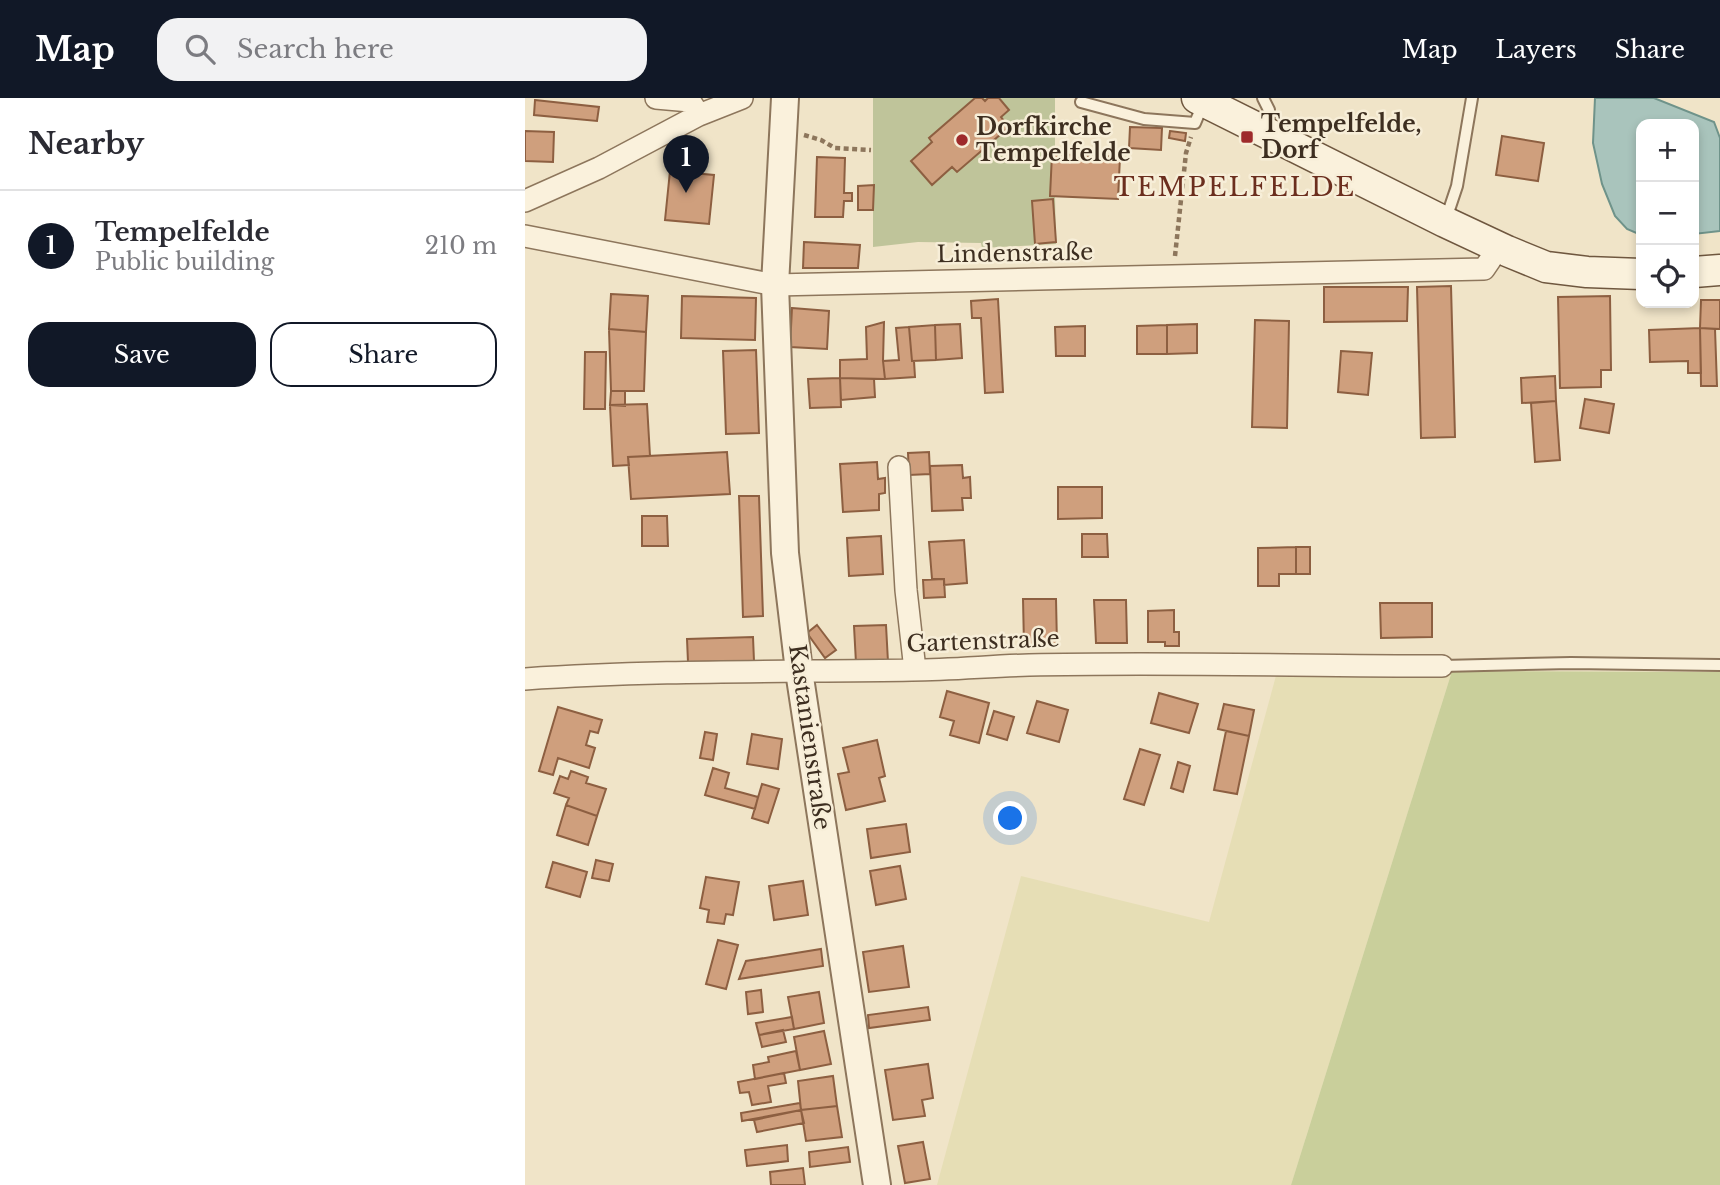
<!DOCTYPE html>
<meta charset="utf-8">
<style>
body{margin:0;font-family:"Libre Baskerville",serif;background:#f2f2f3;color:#2b2b33}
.controls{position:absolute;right:21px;top:21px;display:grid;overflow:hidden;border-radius:14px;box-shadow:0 4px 10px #0003}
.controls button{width:63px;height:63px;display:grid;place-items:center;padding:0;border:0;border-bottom:2px solid #e1e1e2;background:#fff;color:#2b2b33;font:35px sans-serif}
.you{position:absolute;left:486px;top:721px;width:24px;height:24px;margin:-18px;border:5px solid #fff;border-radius:50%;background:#1a73e8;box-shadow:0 0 0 10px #1a73e833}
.badge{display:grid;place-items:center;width:46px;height:46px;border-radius:50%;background:#111827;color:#fff;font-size:23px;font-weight:700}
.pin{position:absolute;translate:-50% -58px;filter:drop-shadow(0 2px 4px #0008)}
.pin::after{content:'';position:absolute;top:37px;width:24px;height:21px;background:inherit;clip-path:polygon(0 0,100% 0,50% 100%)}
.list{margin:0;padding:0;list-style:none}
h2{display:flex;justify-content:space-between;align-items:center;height:91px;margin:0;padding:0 28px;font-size:30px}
h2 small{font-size:23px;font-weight:400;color:#7c7c81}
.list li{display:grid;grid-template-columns:46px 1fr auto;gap:21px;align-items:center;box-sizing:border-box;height:112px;padding:0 28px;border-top:2px solid #e1e1e2}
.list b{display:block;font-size:26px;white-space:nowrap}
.list p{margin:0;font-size:23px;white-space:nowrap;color:#7c7c81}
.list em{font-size:23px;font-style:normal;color:#7c7c81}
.actions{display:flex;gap:14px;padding:21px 28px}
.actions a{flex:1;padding:16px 0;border:2px solid #111827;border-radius:21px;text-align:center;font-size:24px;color:#111827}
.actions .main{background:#111827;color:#fff}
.icon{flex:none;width:38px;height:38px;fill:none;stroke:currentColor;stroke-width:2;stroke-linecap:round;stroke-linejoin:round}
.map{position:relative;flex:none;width:1195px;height:1087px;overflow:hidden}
header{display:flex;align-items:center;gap:42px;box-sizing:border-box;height:98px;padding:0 35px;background:#111827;color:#fff}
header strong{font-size:33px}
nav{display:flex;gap:38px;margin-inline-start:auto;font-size:24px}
.search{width:490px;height:63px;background:#f2f2f3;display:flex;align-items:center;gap:18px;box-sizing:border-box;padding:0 24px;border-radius:21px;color:#7c7c81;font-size:26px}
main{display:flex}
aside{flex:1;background:#fff}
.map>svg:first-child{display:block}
.farmland{fill:#e6deb5}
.green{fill:#c9cf9b}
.cemetery{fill:#bfc49a}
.water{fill:#a9c4bc;stroke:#6f938a;stroke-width:2}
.building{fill:#cf9f7d;stroke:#8d5f41;stroke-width:2}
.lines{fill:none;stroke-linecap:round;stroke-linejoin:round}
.service-casing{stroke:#8d765c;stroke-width:14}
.minor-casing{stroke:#8d765c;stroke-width:24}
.tertiary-casing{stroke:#8d765c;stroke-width:30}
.secondary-casing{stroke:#6f573f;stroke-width:33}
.path{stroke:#8d765c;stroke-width:4.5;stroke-dasharray:5 3.5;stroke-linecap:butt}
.service{stroke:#faf1dc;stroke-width:10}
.minor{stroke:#faf1dc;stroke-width:21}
.tertiary{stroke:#faf1dc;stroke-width:26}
.secondary{stroke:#faf1dc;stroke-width:30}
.poi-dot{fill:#9e2a2b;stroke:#f7eed8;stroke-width:2.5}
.labels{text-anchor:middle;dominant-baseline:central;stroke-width:5;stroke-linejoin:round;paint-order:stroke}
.poi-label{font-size:23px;font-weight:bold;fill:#3d2e20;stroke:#f7eed8;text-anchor:start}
.street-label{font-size:23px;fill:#3d2e20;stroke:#f7eed8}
.quarter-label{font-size:26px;letter-spacing:2px;fill:#6b2e1e;stroke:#f7eed8}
</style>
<header>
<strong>Map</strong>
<div class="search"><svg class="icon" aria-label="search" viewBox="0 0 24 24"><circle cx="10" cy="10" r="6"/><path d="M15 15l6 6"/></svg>Search here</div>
<nav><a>Map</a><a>Layers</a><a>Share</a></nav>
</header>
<main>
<aside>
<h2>Nearby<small></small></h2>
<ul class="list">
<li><span class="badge">1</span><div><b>Tempelfelde</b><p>Public building</p></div><em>210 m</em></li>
</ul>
<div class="actions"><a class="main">Save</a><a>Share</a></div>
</aside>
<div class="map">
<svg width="1195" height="1087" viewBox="0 0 1195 1087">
<rect width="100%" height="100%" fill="#f0e4c8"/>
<path class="farmland" d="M927 573 766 1087H412L496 778 684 824 752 574Z"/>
<path class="green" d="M927 573 1195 574V1087H766Z"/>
<path class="cemetery" d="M348 0H530V56H527L525 98H530L531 146 457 150 456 145 393 144 348 149Z"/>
<path class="water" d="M1070 0H1129L1189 24 1195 40V133L1169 136V26H1116V137L1102 131 1090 118 1077 86 1068 45Z"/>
<path class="building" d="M450 0H457L460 3 463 0H474L484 12 476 19 484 29 432 74 427 69 407 87 386 63 407 44 404 40Z
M10 2 74 9 72 23 9 17Z
M605 29 637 30 636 52 604 50Z
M0 33 29 34 28 64 0 63Z
M645 33 661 35 660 43 644 40Z
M977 38 1019 45 1013 83 971 77Z
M527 56 595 59 593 101 525 98Z
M292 59 320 60 319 95H327V103H319L318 119H290Z
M145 73 189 77 184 126 140 122Z
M349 87 348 112H333V88Z
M528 101 531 144 510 146 507 103Z
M279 144 335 147 333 170H278Z
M926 188 930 339 896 340 892 189Z
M799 189H883L882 223 799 224Z
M86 196 123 198 121 234 84 231Z
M157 198 231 200 230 242 156 240Z
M1085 198 1086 272H1076V289L1035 290 1033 199Z
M473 201 478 294 460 295 456 220H447L446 203Z
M1176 202H1195V231L1175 230Z
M267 210 304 213 302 251 265 249Z
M730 222 764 223 762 330 727 329Z
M359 224 358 263 360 281 315 280V262L342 261 341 229Z
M435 226 437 260 411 262 410 227Z
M672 226V255L642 256V227Z
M410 227 411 262 387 263 384 229Z
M642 227V256H612V228Z
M560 228V258H531L530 229Z
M384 229 387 263H389L390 279 360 281 358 263 374 262 371 230Z
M1175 230 1176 275H1163V263L1125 264 1124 232Z
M1175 230 1190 231 1192 288H1176Z
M84 231 121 234 119 293H86Z
M231 252 234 335 201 336 198 253Z
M816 253 847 255 843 297 813 294Z
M60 254H81L80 311H59Z
M1030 278 1031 303 997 305 996 280Z
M315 280 349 281 350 299 316 302Z
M315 280 316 309 285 310 283 281Z
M86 293H100V308L85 307Z
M1060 301 1089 306 1084 335 1055 330Z
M1031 303 1035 362 1010 364 1006 305Z
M122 306 125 358 103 359 104 367 88 368 85 307Z
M202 354 205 396 106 401 103 359Z
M404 354 405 376 384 377 383 355Z
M352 364 353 381 360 380V395L354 396V412L318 414 315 366Z
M437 367 438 380 445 379 446 400H437L438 412 407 413 405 368Z
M533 389H577V420L533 421Z
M214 398H234L238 518 218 519Z
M117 418H142L143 448H117Z
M557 436H582L583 459H557Z
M356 438 358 476 324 478 322 440Z
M439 442 442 485 419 487V481H407L404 444Z
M771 449V476H754V488H733V450Z
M771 449H785V476H771Z
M419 481 420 499 399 500 398 482Z
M498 501H531L532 547H499Z
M569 502H601L602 545H571Z
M855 505H907V539L856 540Z
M649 512V534H654V548H640V544H623V513Z
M292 527 311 552 300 560 282 535Z
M361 527 363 564 331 565 329 528Z
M228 539 229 563 163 564 162 541Z
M422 593 464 605 454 645 425 637 429 623 415 619Z
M634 595 673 606 664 635 626 625Z
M512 603 543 612 534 644 502 635Z
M699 606 729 612 724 638 693 631Z
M33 609 77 622 73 635 65 633 61 647 70 650 64 670 33 660 28 677 14 673Z
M469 613 489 619 482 642 462 636Z
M701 633 724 638 712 696 689 692Z
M180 634 192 636 188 662 175 660Z
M227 636 257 641 253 671 222 666Z
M352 642 360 678 354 680 360 703 321 712 313 676 324 674 318 650Z
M615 651 635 657 619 707 599 701Z
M653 664 665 668 658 694 646 690Z
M188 670 204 675 200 690 233 699 230 711 180 697Z
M46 673 63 679 61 685 81 691 72 718 41 707 44 700 29 695 35 678 43 681Z
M237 686 254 691 243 725 227 720Z
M41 707 72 718 63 747 32 737Z
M381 726 385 754 346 760 342 731Z
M71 762 88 766 84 783 67 780Z
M28 764 62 774 55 799 21 789Z
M375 768 381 801 351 807 345 773Z
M181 779 214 784 208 817 201 816 199 826 182 824 184 812 175 810Z
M278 783 283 817 249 822 244 788Z
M193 842 213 847 201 891 181 886Z
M378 848 384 889 344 894 338 854Z
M296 851 298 868 214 881 221 863Z
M236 892 238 914 223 916 221 894Z
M294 894 299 925 269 931 263 899Z
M403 909 405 922 344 930 343 917Z
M267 919 269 931 234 937 231 925Z
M258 932 261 944 237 949 234 937Z
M299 933 306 966 275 972 269 939Z
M271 953 275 972 230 981 228 967 244 964 243 959Z
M403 966 408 1000 397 1002 400 1018 368 1022 360 972Z
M259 975 261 985 243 988 246 1004 227 1007 224 994 215 995 213 984Z
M308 978 312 1008 276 1012 273 983Z
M275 1005 276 1012 217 1023 216 1015Z
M312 1008 317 1039 281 1043 276 1012Z
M276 1012 279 1025 232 1034 229 1022Z
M398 1044 405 1081 380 1085 373 1048Z
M262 1047 263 1063 222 1068 220 1052Z
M323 1049 325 1064 285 1069 284 1054Z
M278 1070 280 1087H246L245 1074Z"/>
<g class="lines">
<defs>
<path id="service" d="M738 0 744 12 743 32
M556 4 619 21 670 25 678 6
M921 121 932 88 947 0
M917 568 1046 565 1195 567"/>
<path id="minor" d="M131 0 165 3 174 17
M0 103 74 70 174 17 217 0
M0 138 250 187 959 171 974 149
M374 369 381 492 390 572
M0 581C129 572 258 574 387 572 426 572 465 568 504 567 641 564 779 568 917 568"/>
<path id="tertiary" d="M260 0 250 187 260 455 274 573 352 1087"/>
<path id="secondary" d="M672 0 920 124 982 153 1021 169 1062 174 1116 176
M1169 174 1195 172"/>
</defs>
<use href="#service" class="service-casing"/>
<use href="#minor" class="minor-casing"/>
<use href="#tertiary" class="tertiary-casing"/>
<use href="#secondary" class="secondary-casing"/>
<path class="path" d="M279 37 296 42 310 50 346 52
M650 158 661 55 666 39"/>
<use href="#service" class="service"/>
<use href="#minor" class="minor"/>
<use href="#tertiary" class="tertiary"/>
<use href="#secondary" class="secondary"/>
</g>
<g class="poi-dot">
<rect x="715" y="32" width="14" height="14" rx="3.5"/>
<circle cx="437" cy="42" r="7"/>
</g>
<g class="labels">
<g class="poi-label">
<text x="736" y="26">Tempelfelde,<tspan x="736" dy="26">Dorf</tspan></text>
<text x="451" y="29">Dorfkirche<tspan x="451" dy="26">Tempelfelde</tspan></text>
</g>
<g class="street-label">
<text transform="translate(490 155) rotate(-1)">Lindenstraße</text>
<text transform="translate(458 543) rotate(-2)">Gartenstraße</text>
<text transform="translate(285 639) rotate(82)">Kastanienstraße</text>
</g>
<g class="quarter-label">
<text x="710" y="89">TEMPELFELDE</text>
</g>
</g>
</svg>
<div class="controls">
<button>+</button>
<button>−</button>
<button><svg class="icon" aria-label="locate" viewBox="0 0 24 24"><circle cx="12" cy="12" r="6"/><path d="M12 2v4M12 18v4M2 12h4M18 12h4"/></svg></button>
</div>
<div class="you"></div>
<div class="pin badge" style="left:161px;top:95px">1</div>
</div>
</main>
